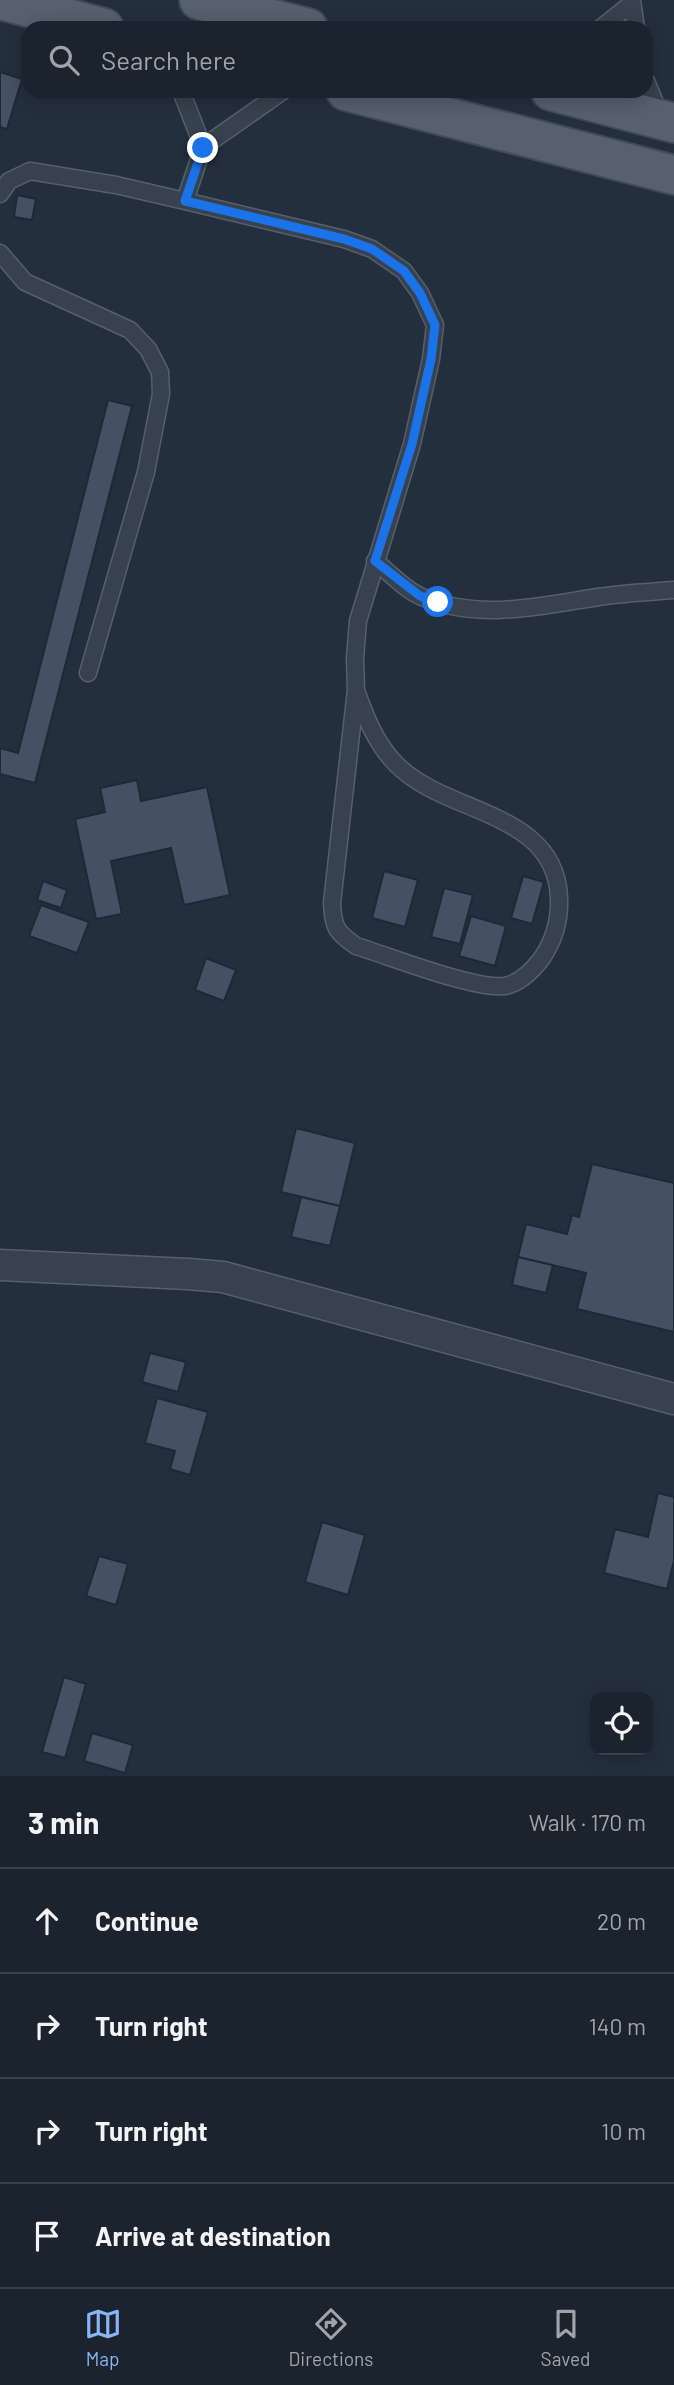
<!DOCTYPE html>
<meta charset="utf-8">
<style>
body{margin:0;font-family:Barlow,sans-serif;background:#282f3a;color:#f1f3f6}
.controls{position:absolute;right:21px;bottom:21px;display:grid;overflow:hidden;border-radius:14px;box-shadow:0 4px 18px #0003}
.controls button{width:63px;height:63px;display:grid;place-items:center;padding:0;border:0;border-bottom:2px solid #39404a;background:#1b232e;color:#f1f3f6;font:35px sans-serif}
.stop{position:absolute;width:21px;height:21px;margin:-16px;border:5px solid #1a73e8;border-radius:50%;background:#fff}
.stop.end{background:#1a73e8;border-color:#fff;box-shadow:0 2px 7px #0008}
.list{margin:0;padding:0;list-style:none}
h2{display:flex;justify-content:space-between;align-items:center;height:91px;margin:0;padding:0 28px;font-size:30px}
h2 small{font-size:23px;font-weight:400;color:#a0a4aa}
.list li{display:grid;grid-template-columns:46px 1fr auto;gap:21px;align-items:center;box-sizing:border-box;height:105px;padding:0 28px;border-top:2px solid #39404a}
.list b{display:block;font-size:26px;white-space:nowrap}
.list em{font-size:23px;font-style:normal;color:#a0a4aa}
.icon{flex:none;width:38px;height:38px;fill:none;stroke:currentColor;stroke-width:2;stroke-linecap:round;stroke-linejoin:round}
.map{position:relative;flex:none;width:674px;height:1776px;overflow:hidden}
.search{position:absolute;background:#1b232e;box-shadow:0 4px 18px #0003;left:21px;right:21px;top:21px;height:77px;display:flex;align-items:center;gap:18px;box-sizing:border-box;padding:0 24px;border-radius:21px;color:#a0a4aa;font-size:26px}
.sheet{height:511px;background:#1b232e}
nav{display:flex;justify-content:space-around;align-items:center;box-sizing:border-box;height:98px;border-top:2px solid #39404a;background:#1b232e;font-size:19px;color:#a0a4aa}
nav a{display:grid;justify-items:center;gap:4px}
nav .on{color:#8ab4f8}
.map>svg:first-child{display:block}
.building{fill:#455162;stroke:#1f2835;stroke-width:2}
.lines{fill:none;stroke-linecap:round;stroke-linejoin:round}
.service-casing{stroke:#565f6c;stroke-width:19}
.minor-casing{stroke:#565f6c;stroke-width:33}
.primary-casing{stroke:#414a57;stroke-width:42}
.service{stroke:#38414e;stroke-width:16}
.minor{stroke:#38414e;stroke-width:30}
.primary{stroke:#56606e;stroke-width:38}
.route{stroke:#1a73e8;stroke-width:9}
</style>
<div class="map">
<svg width="674" height="1776" viewBox="0 0 674 1776">
<rect width="100%" height="100%" fill="#242f3e"/>
<path class="building" d="M0 72 22 79 7 129 0 127Z
M17 195 36 199 32 220 14 217Z
M108 400 132 406 35 783 0 774V748L18 753Z
M137 780 141 801 207 787 230 895 184 905 171 848 111 861 122 914 96 919 75 819 105 812 100 788Z
M384 871 418 880 405 927 372 918Z
M523 876 544 882 532 924 511 918Z
M43 881 67 890 61 908 37 900Z
M444 888 473 895 460 944 431 937Z
M41 905 89 922 77 953 29 936Z
M471 916 506 926 495 966 459 956Z
M206 958 236 970 224 1001 195 990Z
M296 1128 355 1143 340 1206 281 1192Z
M592 1164 674 1183V1332L577 1309 586 1273 518 1257 526 1224 567 1234 572 1215 579 1217Z
M301 1197 340 1206 330 1246 291 1237Z
M518 1257 553 1265 546 1293 512 1285Z
M150 1353 186 1362 178 1392 142 1382Z
M157 1398 208 1412 190 1475 170 1469 175 1451 145 1443Z
M658 1493 674 1497V1561L667 1589 604 1573 615 1529 648 1537Z
M322 1522 365 1535 348 1595 305 1582Z
M99 1556 128 1564 116 1605 86 1596Z
M64 1677 86 1684 65 1758 42 1752Z
M92 1733 133 1745 125 1773 84 1761Z"/>
<g class="lines">
<defs>
<path id="service" d="M632 0 636 28
M601 28 632 3
M646 81 661 117
M181 91 203 147
M0 194 9 181 30 171 116 185 185 201 344 239 372 249 404 271 420 293 435 325 431 359 412 444 358 621 355 658 356 690 332 903C333 927 336 932 356 946 389 956 475 990 505 986 520 983 533 970 542 958 554 940 560 920 559 898 556 810 445 815 396 764 376 744 365 716 356 690
M185 201 203 147 283 91
M0 253 25 282 130 330 148 349 160 372 161 394 146 472 88 673
M375 561C390 573 405 590 422 597 480 621 540 606 598 597 623 593 649 592 674 590"/>
<path id="minor" d="M0 1265 188 1274 223 1277 674 1399"/>
<path id="primary" d="M1 0 104 28
M199 0 308 28
M346 91 674 175
M551 91 674 123"/>
</defs>
<use href="#service" class="service-casing"/>
<use href="#minor" class="minor-casing"/>
<use href="#primary" class="primary-casing"/>
<use href="#service" class="service"/>
<use href="#minor" class="minor"/>
<use href="#primary" class="primary"/>
</g>
<g class="lines">
<path class="route" d="M203 148 185 201 344 239 372 249 404 271 420 293 435 325 431 359 412 444 375 561 420 596 438 602"/>
</g>
</svg>
<div class="controls">
<button><svg class="icon" aria-label="locate" viewBox="0 0 24 24"><circle cx="12" cy="12" r="6"/><path d="M12 2v4M12 18v4M2 12h4M18 12h4"/></svg></button>
</div>
<div class="stop" style="left:438px;top:602px"></div>
<div class="stop end" style="left:203px;top:148px"></div>
<div class="search"><svg class="icon" aria-label="search" viewBox="0 0 24 24"><circle cx="10" cy="10" r="6"/><path d="M15 15l6 6"/></svg>Search here</div>
</div>
<section class="sheet">
<h2>3 min<small>Walk · 170 m</small></h2>
<ul class="list">
<li><svg class="icon" aria-label="ahead" viewBox="0 0 24 24"><path d="M12 20V5M6 11l6-6 6 6"/></svg><div><b>Continue</b></div><em>20 m</em></li>
<li><svg class="icon" aria-label="right" viewBox="0 0 24 24"><path d="M7 20v-9h11M14 6l5 5-5 5"/></svg><div><b>Turn right</b></div><em>140 m</em></li>
<li><svg class="icon" aria-label="right" viewBox="0 0 24 24"><path d="M7 20v-9h11M14 6l5 5-5 5"/></svg><div><b>Turn right</b></div><em>10 m</em></li>
<li><svg class="icon" aria-label="arrive" viewBox="0 0 24 24"><path d="M6 21V4h12l-3 4 3 4H6"/></svg><div><b>Arrive at destination</b></div></li>
</ul>
</section>
<nav>
<a class="on"><svg class="icon" aria-label="map" viewBox="0 0 24 24"><path d="M3 6l6-2 6 2 6-2v14l-6 2-6-2-6 2zM9 4v14M15 6v14"/></svg>Map</a>
<a><svg class="icon" aria-label="directions" viewBox="0 0 24 24"><path d="M12 3l9 9-9 9-9-9zM9 14v-3h6M13 9l2 2-2 2"/></svg>Directions</a>
<a><svg class="icon" aria-label="saved" viewBox="0 0 24 24"><path d="M7 4h10v16l-5-4-5 4z"/></svg>Saved</a>
</nav>
